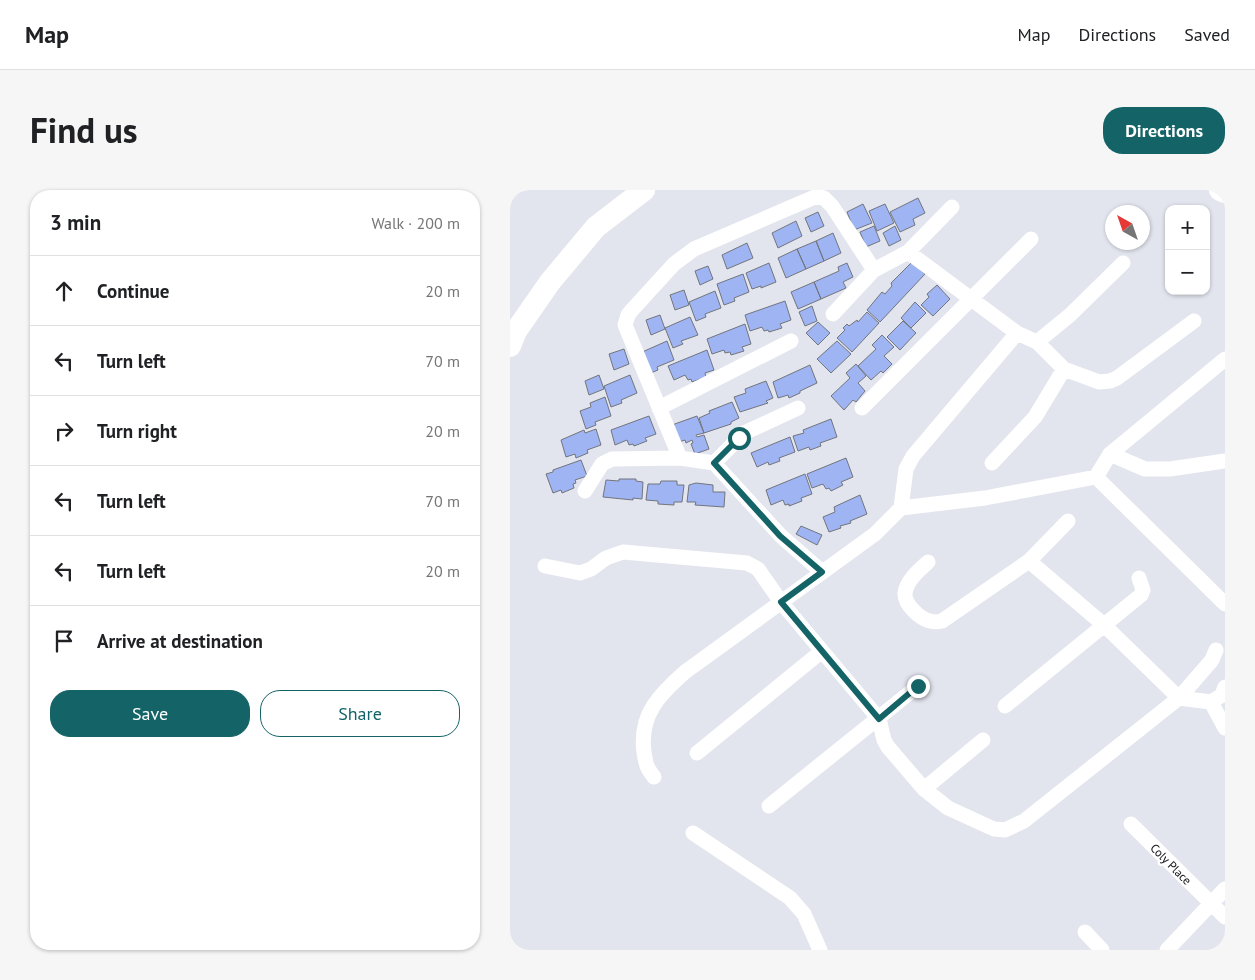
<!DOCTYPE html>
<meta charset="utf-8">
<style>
body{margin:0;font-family:"PT Sans",sans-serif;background:#f6f6f6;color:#202124}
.controls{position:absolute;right:15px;top:15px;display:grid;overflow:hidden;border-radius:10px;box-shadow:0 1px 4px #0004}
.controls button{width:45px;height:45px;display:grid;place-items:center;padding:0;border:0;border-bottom:1px solid #e0e0e0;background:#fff;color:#202124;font:25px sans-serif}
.compass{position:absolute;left:595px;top:15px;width:45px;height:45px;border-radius:50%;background:#fff;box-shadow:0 1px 4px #0004;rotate:320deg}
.stop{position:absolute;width:15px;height:15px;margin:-11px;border:4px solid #146467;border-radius:50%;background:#fff}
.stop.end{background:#146467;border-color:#fff;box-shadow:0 1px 5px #0008}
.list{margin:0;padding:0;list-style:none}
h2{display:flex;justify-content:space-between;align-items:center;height:65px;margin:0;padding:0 20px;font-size:21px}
h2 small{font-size:16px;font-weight:400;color:#757577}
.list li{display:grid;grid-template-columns:32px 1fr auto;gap:15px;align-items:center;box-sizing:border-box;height:70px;padding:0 20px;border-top:1px solid #e0e0e0}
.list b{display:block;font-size:19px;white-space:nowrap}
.list em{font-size:16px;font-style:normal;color:#757577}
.actions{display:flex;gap:10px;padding:15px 20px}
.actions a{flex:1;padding:11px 0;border:1px solid #146467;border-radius:20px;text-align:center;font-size:18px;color:#146467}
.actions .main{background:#146467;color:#fff}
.icon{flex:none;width:28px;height:28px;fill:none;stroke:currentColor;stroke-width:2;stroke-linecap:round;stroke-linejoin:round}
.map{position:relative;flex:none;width:715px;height:760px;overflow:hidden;border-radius:20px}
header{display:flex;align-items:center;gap:30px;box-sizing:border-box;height:70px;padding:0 25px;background:#fff;border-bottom:1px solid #e0e0e0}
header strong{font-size:24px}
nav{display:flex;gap:28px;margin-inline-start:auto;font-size:18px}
.intro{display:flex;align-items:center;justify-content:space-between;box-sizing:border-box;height:120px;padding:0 30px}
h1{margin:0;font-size:35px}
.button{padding:12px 22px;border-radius:20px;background:#146467;color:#fff;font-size:18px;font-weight:700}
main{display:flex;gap:30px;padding:0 30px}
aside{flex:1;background:#fff;border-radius:20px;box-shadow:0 1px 4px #0004}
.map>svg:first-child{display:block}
.building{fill:#9fb4f3;stroke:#72757d}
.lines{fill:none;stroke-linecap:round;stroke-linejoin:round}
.minor{stroke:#fff;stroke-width:15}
.highway{stroke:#fff;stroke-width:22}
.route{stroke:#146467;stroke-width:6}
.labels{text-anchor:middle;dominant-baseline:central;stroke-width:5;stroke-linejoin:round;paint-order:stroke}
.street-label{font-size:12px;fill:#101114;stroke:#fff}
</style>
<header>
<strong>Map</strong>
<nav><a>Map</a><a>Directions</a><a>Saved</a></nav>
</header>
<div class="intro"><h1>Find us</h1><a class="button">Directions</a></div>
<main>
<aside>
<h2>3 min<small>Walk · 200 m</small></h2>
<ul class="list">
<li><svg class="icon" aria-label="ahead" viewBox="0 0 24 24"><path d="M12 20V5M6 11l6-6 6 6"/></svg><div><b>Continue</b></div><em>20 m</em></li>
<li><svg class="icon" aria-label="left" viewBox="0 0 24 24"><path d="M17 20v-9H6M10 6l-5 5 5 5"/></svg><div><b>Turn left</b></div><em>70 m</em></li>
<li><svg class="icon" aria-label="right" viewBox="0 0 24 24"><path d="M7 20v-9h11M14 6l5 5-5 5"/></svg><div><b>Turn right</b></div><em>20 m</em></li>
<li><svg class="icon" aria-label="left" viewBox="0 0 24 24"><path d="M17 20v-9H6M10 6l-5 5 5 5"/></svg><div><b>Turn left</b></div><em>70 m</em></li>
<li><svg class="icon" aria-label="left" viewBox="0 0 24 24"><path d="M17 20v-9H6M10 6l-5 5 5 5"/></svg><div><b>Turn left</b></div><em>20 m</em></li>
<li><svg class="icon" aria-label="arrive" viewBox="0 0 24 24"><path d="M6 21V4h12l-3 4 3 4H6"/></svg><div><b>Arrive at destination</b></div></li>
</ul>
<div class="actions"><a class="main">Save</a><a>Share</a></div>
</aside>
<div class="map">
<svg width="715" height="760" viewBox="0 0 715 760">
<rect width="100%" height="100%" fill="#e2e5ee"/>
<path class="building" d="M408 8 415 23 403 29 405 35 390 42 380 22Z
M353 14 362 33 344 40 337 22Z
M375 14 384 33 367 41 359 21Z
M308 22 314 36 301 42 295 28Z
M286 31 292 46 268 58 262 43Z
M364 36 370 51 356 57 350 42Z
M385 36 391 50 379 56 373 43Z
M323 43 331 63 314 71 306 51Z
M306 51 314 71 296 79 287 59Z
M237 53 243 68 217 79 212 65Z
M287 59 296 79 276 88 268 68Z
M402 72 415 84 370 132 357 120 372 102 375 104 382 96 381 93Z
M259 73 266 92 251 98V96L242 99 236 83Z
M337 73 343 87 333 92 336 98 311 109 304 92 329 81 328 77Z
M198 76 203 89 190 95 185 81Z
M233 84 239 102 224 108 225 111 214 115 207 94Z
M304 92 311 109 288 119 281 102Z
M427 95 440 109 423 126 411 115 419 107 417 104Z
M174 100 179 115 165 120 160 105Z
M205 101 211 118 195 124 196 127 186 131 179 112Z
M275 111 281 130 270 134 272 138 259 142 258 140 254 141 252 137 240 141 235 125Z
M405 112 416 123 401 138 391 128Z
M302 116 307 131 295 136 289 122Z
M357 122 369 133 342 162 327 148 335 140 333 138 337 134 339 136 347 130 348 132Z
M150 125 155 139 141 145 136 130Z
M180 127 188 145 171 151 173 154 163 158 155 138Z
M393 131 406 143 390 160 377 147Z
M308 132 320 143 308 155 296 143Z
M235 134 241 154 232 157 234 161 221 165 220 162 215 163 214 160 202 164 197 149Z
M372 145 384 157 374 166 382 174 373 183 371 181 361 190 348 176 366 159 362 155Z
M157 151 164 170 147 177 148 180 138 184 130 163Z
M327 151 341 164 321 183 307 169Z
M114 159 119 174 104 180 99 164Z
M197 160 204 180 195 183 196 187 182 192 181 189 178 190 175 185 164 190 158 176Z
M346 174 356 186 348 193 355 201 346 212 343 210 334 220 321 206 340 188 336 183Z
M300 175 307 193 290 201V203L279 208 278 205 268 208 263 192Z
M89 185 94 199 79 205 75 191Z
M120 185 127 203 111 210 112 213 101 217 94 196Z
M256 191 263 208 256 211 258 213 230 222 224 207 236 203 235 199Z
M95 207 101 226 85 232 86 235 76 239 70 221 81 217 80 213Z
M222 212 229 228 221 232V234L194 243 189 228 200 223 199 221Z
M139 226 146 244 135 248 137 251 124 256 123 254 119 255 117 250 105 255 101 240Z
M187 226 194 243 186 245 187 247 194 245 199 259 185 264 181 254 183 253 182 250 176 253 175 250 169 252 162 235Z
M321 229 327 247 310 253 311 256 300 260 299 257 288 261 283 246 294 243 293 240Z
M86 239 91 255 77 260 78 263 66 268 65 264 56 267 51 250 74 240 75 243Z
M280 247 285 262 269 268 270 271 259 275 258 272 247 277 241 263Z
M336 268 343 287 331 292 333 295 321 301 319 298 316 299 313 294 302 298 297 284Z
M71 270 77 286 65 290 66 293 63 294 64 298 52 303 51 300 43 303 36 284 43 282V280Z
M295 284 302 304 291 308 292 311 279 316V314L275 315 273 310 261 315 256 300Z
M109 289H126V291L133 292 132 309 123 308V310L93 307 96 290 109 291Z
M151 291H167V295H174L172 312H164V315L148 314V311L136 310 138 294H150Z
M186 293 203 295V302H215L214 317 185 315 186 312H177L179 295Z
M350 305 357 324 340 331 341 333 330 336 331 338 319 342 313 327 325 322 324 317Z
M291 336 312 345 307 355 286 344Z"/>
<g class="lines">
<path class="minor" d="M398 62 507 143 527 152 554 179 589 192 600 191 607 188 684 131
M323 124 364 80 398 62 442 17
M527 152 560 125 613 73
M149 218 281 151
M352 218 521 49
M600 264 635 279H660L715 271
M170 268 115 135 118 125 122 120 164 74 184 59 307 6 314 8 322 16 364 80
M204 273 234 243 288 218
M482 273 525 227 554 179
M586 287 600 264 715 169
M75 301 92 274 102 269 170 268 204 273 271 346 312 382
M391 318 396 279 403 266 507 143
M519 371 558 331
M418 372C409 380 397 390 395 403 394 414 410 429 420 431 424 432 428 432 432 431L519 371 594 435 669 508 702 470 706 460
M35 376 70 383 81 379 96 368 113 362 237 373 248 379 271 412 369 529 374 550 378 557 414 599 438 618 484 639 495 640 514 631 669 508 701 512 712 505 715 497
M701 512 715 538
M495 516 631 405 633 400 629 388
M187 563 312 461
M144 587C136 577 136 574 134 562 129 525 149 505 175 482L365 344 391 318 475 308 586 287 715 414
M414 599 473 550
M259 616 408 496
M621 634 715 727
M183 643 280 708 294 724 310 760
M575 742 592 760
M657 760 715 699"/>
<path class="highway" d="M710 0 715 2
M0 156 6 141 40 92 86 37 134 0"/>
</g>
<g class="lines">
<path class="route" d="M229 248 204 273 270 346 312 382 271 412 369 529 408 496"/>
</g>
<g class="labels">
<g class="street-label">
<text transform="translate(661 674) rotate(45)">Coly Place</text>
</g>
</g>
</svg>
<div class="controls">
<button>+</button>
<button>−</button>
</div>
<svg class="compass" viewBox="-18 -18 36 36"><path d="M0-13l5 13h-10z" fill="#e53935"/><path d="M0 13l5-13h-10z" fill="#757577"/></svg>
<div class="stop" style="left:229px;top:248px"></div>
<div class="stop end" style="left:408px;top:496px"></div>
</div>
</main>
